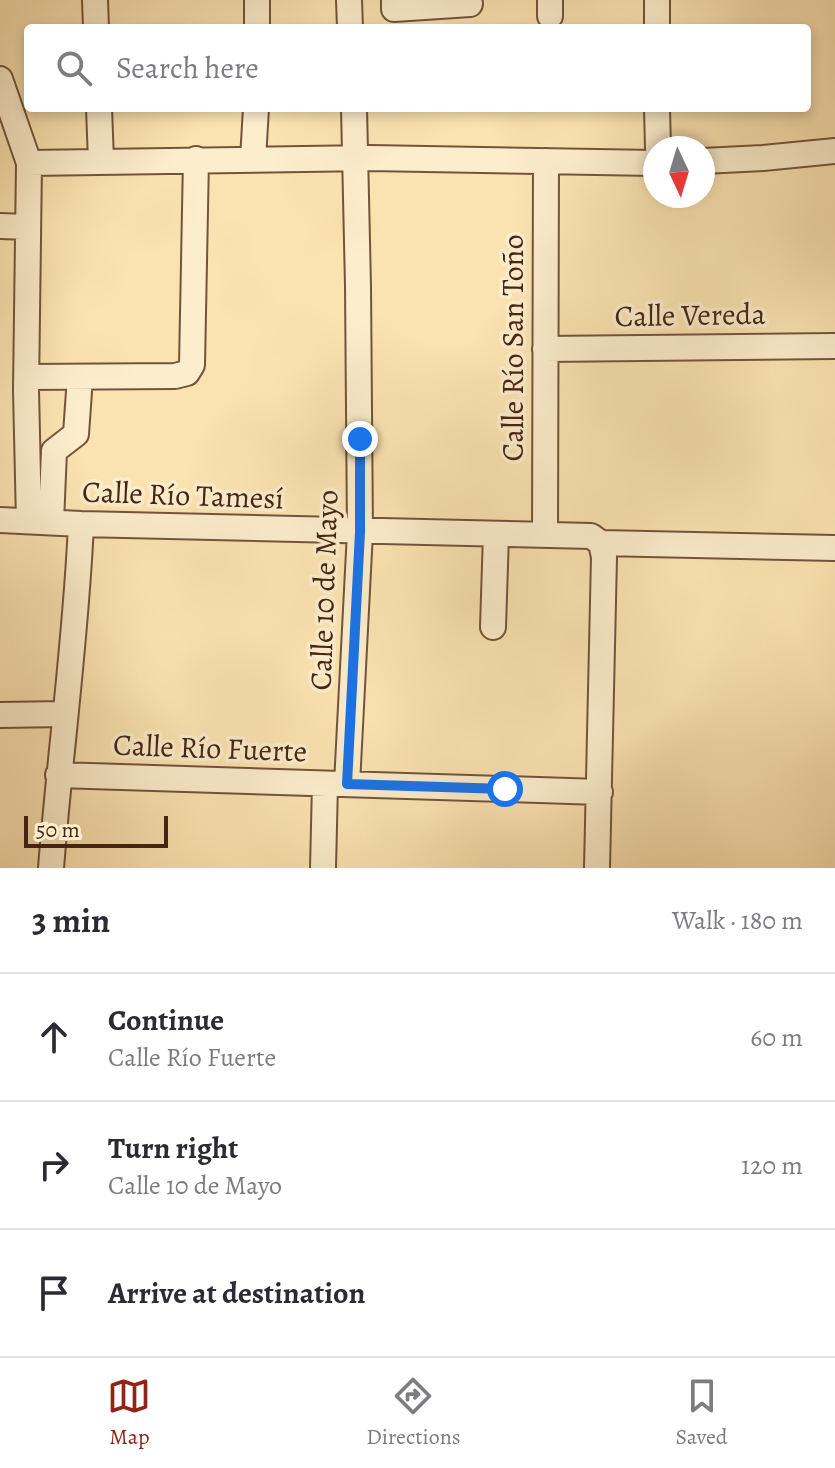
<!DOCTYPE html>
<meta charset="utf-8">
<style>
body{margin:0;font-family:Alegreya,serif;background:#f7f7f7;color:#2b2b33}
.compass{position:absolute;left:643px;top:136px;width:72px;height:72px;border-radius:50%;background:#fff;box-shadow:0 4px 12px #0003;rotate:176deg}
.scale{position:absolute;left:24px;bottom:20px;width:144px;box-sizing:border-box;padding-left:8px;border:4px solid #462514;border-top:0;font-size:22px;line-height:28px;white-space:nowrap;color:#462514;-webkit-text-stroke:6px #fcedcc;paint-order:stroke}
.stop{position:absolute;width:24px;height:24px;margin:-18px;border:6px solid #1a73e8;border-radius:50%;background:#fff}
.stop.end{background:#1a73e8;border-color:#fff;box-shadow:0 2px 8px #0008}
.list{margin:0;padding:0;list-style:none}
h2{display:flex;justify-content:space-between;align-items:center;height:104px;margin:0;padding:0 32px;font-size:34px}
h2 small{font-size:26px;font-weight:400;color:#7c7c81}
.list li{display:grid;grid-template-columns:52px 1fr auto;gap:24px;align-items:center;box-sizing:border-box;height:128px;padding:0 32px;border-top:2px solid #e1e1e2}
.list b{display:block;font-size:30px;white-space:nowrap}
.list p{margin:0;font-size:26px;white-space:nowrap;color:#7c7c81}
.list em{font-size:26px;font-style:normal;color:#7c7c81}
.icon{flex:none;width:44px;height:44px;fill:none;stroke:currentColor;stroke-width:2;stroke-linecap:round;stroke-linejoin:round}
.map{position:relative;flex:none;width:835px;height:868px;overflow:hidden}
.search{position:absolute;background:#fff;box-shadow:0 4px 12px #0003;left:24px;right:24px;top:24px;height:88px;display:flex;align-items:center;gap:20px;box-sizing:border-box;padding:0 28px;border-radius:8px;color:#7c7c81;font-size:30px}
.sheet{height:488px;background:#fff}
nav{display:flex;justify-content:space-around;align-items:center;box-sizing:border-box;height:112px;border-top:2px solid #e1e1e2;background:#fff;font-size:22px;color:#7c7c81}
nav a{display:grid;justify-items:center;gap:4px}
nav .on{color:#8f2418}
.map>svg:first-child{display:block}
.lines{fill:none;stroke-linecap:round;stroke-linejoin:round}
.minor-casing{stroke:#73543b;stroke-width:28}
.minor{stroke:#fcedcc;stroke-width:24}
.route{stroke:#1a73e8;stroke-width:10}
.labels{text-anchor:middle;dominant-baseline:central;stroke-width:7;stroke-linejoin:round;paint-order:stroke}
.street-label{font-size:30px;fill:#462514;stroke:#fcedcc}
</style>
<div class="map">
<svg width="835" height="868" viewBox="0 0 835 868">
<rect width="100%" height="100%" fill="#fbe3b1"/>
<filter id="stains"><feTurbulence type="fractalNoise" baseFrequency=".0025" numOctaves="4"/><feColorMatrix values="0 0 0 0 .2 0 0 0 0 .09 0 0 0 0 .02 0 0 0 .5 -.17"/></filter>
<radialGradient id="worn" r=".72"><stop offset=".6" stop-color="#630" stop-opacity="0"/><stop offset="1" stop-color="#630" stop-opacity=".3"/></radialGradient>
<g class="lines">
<defs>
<path id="minor" d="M95 0 96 28
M257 0V28
M349 0 350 28
M394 0V9L470 4
M657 0V28
M550 16V0
M0 79 29 163 26 390 29 521
M99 108 101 161
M657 108 658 148
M253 159 256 108
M703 161 763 158 835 151
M29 163 370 158 655 163
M0 226 28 227
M545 349 835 346
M27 377 175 376 187 373 192 365 196 159
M0 520 81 524 591 536 601 543
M51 522 54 451 76 434 80 377
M545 535 546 161
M601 543 835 548
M493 627 496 534
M0 715 65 714
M58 775 600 792
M347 784 360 532 358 286 354 108
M51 868C60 753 76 639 81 524
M323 868 325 784
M597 868 604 557 601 543"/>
</defs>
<use href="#minor" class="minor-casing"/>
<use href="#minor" class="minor"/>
</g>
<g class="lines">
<path class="route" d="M360 439V532L347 784 505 789"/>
</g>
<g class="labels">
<g class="street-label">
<text transform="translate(690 315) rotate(-1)">Calle Vereda</text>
<text transform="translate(513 348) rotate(-90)">Calle Río San Toño</text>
<text transform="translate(183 495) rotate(2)">Calle Río Tamesí</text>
<text transform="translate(324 590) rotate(-88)">Calle 10 de Mayo</text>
<text transform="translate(210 748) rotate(2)">Calle Río Fuerte</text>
</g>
</g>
<rect width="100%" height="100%" filter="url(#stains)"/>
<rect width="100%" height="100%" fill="url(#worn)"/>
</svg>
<svg class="compass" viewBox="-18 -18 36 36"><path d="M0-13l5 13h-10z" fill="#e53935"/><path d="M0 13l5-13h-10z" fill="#7c7c81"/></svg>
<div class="scale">50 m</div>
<div class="stop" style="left:505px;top:789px"></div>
<div class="stop end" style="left:360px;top:439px"></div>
<div class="search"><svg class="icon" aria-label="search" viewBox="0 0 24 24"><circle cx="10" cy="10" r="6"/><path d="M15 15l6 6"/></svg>Search here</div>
</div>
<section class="sheet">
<h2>3 min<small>Walk · 180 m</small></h2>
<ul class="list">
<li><svg class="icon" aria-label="ahead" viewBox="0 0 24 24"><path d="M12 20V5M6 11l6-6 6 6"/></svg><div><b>Continue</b><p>Calle Río Fuerte</p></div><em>60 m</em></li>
<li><svg class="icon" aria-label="right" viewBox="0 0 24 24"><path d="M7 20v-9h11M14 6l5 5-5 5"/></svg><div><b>Turn right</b><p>Calle 10 de Mayo</p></div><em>120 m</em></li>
<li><svg class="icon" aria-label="arrive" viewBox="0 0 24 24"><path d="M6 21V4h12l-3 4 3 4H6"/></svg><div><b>Arrive at destination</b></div></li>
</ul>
</section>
<nav>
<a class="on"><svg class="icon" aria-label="map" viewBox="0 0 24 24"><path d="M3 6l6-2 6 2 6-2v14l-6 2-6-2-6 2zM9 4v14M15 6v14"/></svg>Map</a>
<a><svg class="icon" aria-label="directions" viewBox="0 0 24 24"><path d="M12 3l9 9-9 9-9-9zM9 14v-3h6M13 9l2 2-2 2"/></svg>Directions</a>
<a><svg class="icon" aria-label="saved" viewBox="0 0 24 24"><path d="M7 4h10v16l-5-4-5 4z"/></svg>Saved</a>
</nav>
